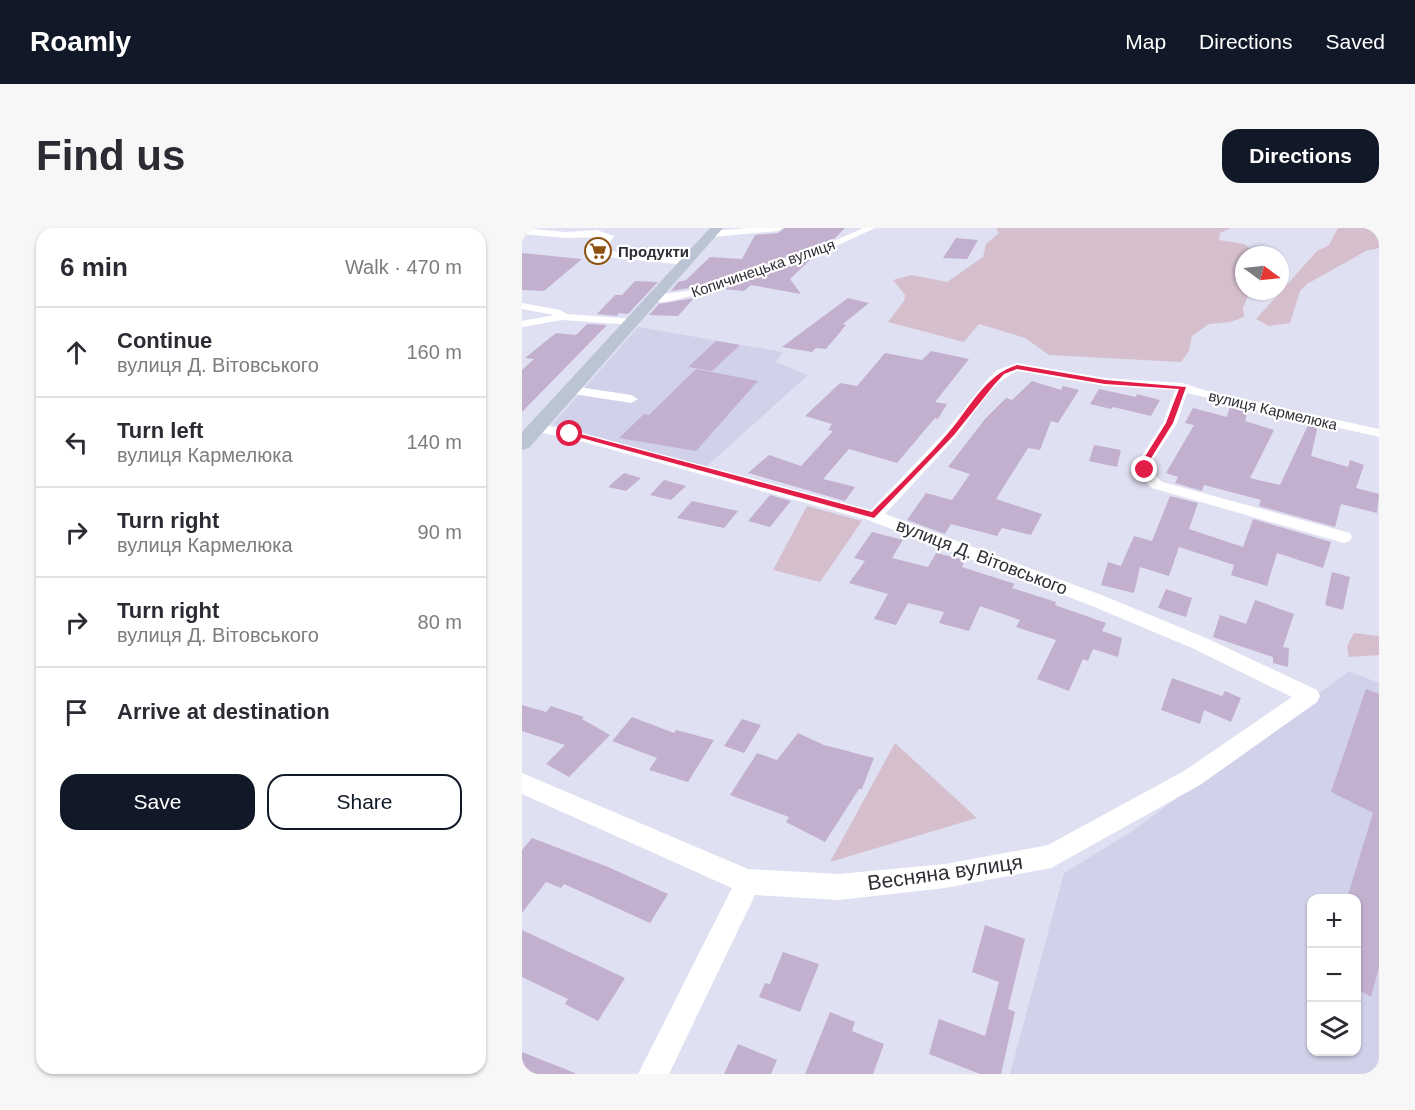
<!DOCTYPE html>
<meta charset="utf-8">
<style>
body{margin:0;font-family:Arial,sans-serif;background:#f7f7f7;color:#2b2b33}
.controls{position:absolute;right:18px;bottom:18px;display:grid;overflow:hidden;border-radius:12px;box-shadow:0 2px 4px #0004}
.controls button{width:54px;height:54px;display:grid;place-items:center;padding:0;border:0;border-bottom:2px solid #e1e1e2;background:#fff;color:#2b2b33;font:30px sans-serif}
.compass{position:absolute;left:713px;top:18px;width:54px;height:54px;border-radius:50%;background:#fff;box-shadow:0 2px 4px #0004;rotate:105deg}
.stop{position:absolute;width:18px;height:18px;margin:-14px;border:4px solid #e11d48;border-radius:50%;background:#fff}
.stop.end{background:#e11d48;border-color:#fff;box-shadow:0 2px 6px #0008}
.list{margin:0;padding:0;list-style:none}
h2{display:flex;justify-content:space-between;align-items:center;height:78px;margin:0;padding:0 24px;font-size:26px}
h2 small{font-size:20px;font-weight:400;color:#7c7c81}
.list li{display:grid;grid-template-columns:39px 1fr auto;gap:18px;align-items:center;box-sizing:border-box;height:90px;padding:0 24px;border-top:2px solid #e1e1e2}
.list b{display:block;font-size:22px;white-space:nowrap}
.list p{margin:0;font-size:20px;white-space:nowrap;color:#7c7c81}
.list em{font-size:20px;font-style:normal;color:#7c7c81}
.actions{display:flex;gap:12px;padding:18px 24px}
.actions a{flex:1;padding:14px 0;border:2px solid #111827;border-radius:18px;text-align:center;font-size:21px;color:#111827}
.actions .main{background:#111827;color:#fff}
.icon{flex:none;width:33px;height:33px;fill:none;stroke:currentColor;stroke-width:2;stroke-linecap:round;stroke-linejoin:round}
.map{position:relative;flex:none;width:857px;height:846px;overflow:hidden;border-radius:18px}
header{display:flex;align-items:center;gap:36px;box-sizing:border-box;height:84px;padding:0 30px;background:#111827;color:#fff}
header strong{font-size:28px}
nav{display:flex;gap:33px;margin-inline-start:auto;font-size:21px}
.intro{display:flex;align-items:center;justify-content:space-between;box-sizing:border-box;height:144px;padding:0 36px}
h1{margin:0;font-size:42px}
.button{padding:15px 27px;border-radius:18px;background:#111827;color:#fff;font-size:21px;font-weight:700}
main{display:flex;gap:36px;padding:0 36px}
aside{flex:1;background:#fff;border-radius:18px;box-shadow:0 2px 4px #0004}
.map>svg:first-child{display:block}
.built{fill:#d1d1ea;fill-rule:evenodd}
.green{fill:#d5bfcd}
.building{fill:#c2b0ce}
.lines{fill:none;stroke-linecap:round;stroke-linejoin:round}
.minor{fill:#fff;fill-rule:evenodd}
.secondary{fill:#bbc4d3;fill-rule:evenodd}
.route{fill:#e11d48}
.labels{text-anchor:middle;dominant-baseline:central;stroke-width:4.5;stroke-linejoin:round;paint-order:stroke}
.far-poi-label{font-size:15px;font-weight:bold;fill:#2e2e35;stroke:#fff;text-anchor:start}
.far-street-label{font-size:15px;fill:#2e2e35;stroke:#fff}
.street-label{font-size:18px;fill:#2e2e35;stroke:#fff}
.near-street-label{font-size:21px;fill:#2e2e35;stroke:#fff}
</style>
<header>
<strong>Roamly</strong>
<nav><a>Map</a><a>Directions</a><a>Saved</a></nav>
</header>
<div class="intro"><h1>Find us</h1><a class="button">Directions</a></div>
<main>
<aside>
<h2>6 min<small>Walk · 470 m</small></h2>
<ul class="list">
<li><svg class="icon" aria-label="ahead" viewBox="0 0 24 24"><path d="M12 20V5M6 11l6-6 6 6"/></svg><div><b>Continue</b><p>вулиця Д. Вітовського</p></div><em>160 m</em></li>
<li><svg class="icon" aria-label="left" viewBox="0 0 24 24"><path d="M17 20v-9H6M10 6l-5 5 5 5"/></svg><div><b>Turn left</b><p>вулиця Кармелюка</p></div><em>140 m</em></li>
<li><svg class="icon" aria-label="right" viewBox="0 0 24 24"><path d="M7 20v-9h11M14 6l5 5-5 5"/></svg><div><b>Turn right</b><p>вулиця Кармелюка</p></div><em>90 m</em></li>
<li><svg class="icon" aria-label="right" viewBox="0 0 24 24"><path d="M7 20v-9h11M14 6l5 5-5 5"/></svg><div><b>Turn right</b><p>вулиця Д. Вітовського</p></div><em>80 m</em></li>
<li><svg class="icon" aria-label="arrive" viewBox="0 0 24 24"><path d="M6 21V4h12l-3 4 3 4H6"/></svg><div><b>Arrive at destination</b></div></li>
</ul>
<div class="actions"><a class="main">Save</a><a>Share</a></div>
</aside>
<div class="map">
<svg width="857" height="846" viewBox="0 0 857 846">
<rect width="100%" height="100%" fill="#e0e0f3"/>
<path class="built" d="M116 99 261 124 254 134 286 147 184 239 31 196Z
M827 443 857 455V846H488L542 645 609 604ZM790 670H834V824H790Z"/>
<path class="green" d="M474 0H709L698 5 697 12 722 16 734 25V27H722V63H728L721 80 722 89 708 94 687 96 670 108 667 123 659 134 527 127 503 110 457 96 442 114 366 94 382 73 383 67 371 52 390 47 425 54 461 29 464 16 477 5Z
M816 0H857V20L844 23 785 56 778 63 768 95 747 98 734 91 795 23 807 17Z
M285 278 340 293 298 354 251 342Z
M832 405 857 408V427L827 429 825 418Z
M373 515 455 590 308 634Z"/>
<path class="building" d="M263 0H323L312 11 258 31 174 59 149 63 156 54 164 52 188 29 220 31 233 7 256 5Z
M434 10 456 12 445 31 421 30Z
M0 25 60 31 22 63 0 62Z
M291 29 268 51 279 66 229 57 222 63 201 61Z
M113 53 136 54 106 86 97 85 95 88 75 86 93 67H100Z
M172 70 156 88 127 87 137 76Z
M326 70 347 75 321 96 324 97 304 121 294 120 290 124 260 119Z
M65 96 85 97 0 184V142L12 131 3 130 34 105 54 107Z
M194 113 218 117 190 143 166 139Z
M409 123 447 131 413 174 425 176 416 191 413 190 375 235 327 221 301 251 333 259 323 273 226 245 247 227 279 238 311 203 306 202 310 196 283 188 318 155 335 158 363 125 400 132Z
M174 141 236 153 174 223 97 210 122 186 127 187Z
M510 153 539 162 541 158 557 162 536 195 529 193 518 222 506 220 474 271 520 286 509 307 480 300 475 308 429 296 423 306 385 292 404 265 430 272 448 246 426 239 463 191 484 170 490 172Z
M577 161 614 169 615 166 638 172 629 188 591 179 589 181 568 176Z
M708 178 726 181 723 193 752 202 728 250 758 257 787 195 796 197 789 228 826 239 828 232 842 237 834 260 857 266 855 285 819 276 813 299 737 278 739 272 682 257 680 263 653 255 656 249 644 245 672 197 663 195 671 180 705 189Z
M572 217 599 222 595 239 567 233Z
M102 245 119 250 104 263 86 259Z
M142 252 164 258 149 272 128 267Z
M248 267 269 273 248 299 226 293Z
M648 268 676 275 667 301 721 319 731 291 809 314 801 340 755 325 745 358 709 347 712 337 657 319 647 348 618 339 612 365 579 357 586 334 599 338 612 308 630 313Z
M170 273 216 283 202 300 155 290Z
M350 304 381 312 370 330 406 339 414 325 443 332 440 339 493 356 490 360 534 374 533 377 584 395 580 403 600 410 596 429 571 421 566 433 561 431 547 463 515 451 534 412 494 399 498 392 458 378 447 403 417 395 422 384 386 375 374 397 352 391 366 366 327 355 343 333 332 330Z
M810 344 828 349 821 382 803 377Z
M644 361 670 370 664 389 636 380Z
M733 372 772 386 761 419 767 420 766 439 751 435V429L691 409 698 387 724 396Z
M650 450 700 468 703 463 719 470 709 494 682 482 678 496 639 482Z
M844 461 857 466V739L849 769 834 760V670H825L851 585 809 564Z
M0 477 24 484 29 478 62 489 60 491 88 507 47 549 24 536 43 517 0 503Z
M110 489 152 505 154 502 192 512 166 554 127 542 135 530 90 513Z
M220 491 239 497 222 525 202 518Z
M276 505 302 517 352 530 340 561H337L303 614 264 594 267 589 208 567 235 525 255 532Z
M10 610 86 639 146 666 128 695 42 656 39 660 24 654 0 685V622Z
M463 697 503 711 486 781 493 784 479 846H458L407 826 417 791 463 808 477 754 450 744Z
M0 702 103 750 76 793 43 776 46 771 0 749Z
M261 724 297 736 278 784 237 769 243 755 248 756Z
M308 784 333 794 330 803 362 816 351 846H283Z
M216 816 255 832 249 846H202Z
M0 824 53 845V846H0Z"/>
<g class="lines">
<path class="minor" d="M0 0 44 4 75 2 92 8 85 19 88 23 164 31 169 34 164 37 85 29 81 28 75 19 81 9 44 10 0 6Z
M225 0H261L256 3 190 9 185 6 190 3Z
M341 0H353L308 21 186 64 144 74H132L126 71C134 65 164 64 175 61 231 44 288 25 341 0Z
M0 75 38 82 45 86 111 91 117 94 111 97 40 92 0 99V93L32 87 0 81Z
M495 135 583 150 661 155 688 164 857 201V209L665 165 655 195 629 235 632 246 640 254 828 305 830 309 828 313 822 315 630 260 617 247 615 235 641 195 653 162 583 158 496 143C468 154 452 188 433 210 410 236 386 261 363 286L582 368 684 410 795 462 798 468 795 474 678 557 529 640 423 660 317 672 233 667 147 846H116L210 660 0 566V545L226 641 317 646 423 636 526 617 662 543 770 469 670 420 570 378 346 292 47 210 10 203 8 200 15 196 48 202 349 282 424 203 465 152 475 142Z
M50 158 109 167 116 171 109 175 45 165 43 162Z"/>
<path class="secondary" d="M188 0H201L7 220 0 222V204Z"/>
</g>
<path class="route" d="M495 137 583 152 664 159 651 195 626 235 627 242 623 244 619 242V235L644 195 657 161 583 156 495 141 482 146 472 157 432 207 352 290 45 206 51 204 350 284C376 258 403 232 427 204 448 180 463 147 495 137Z"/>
<defs>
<symbol id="supermarket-ring" viewBox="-11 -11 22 22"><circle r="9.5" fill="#fff" stroke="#8d5110" stroke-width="1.5"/><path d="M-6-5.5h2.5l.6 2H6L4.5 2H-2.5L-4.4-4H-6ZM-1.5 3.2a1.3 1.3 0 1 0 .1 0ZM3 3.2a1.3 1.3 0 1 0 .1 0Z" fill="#8d5110"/></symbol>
</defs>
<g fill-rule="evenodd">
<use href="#supermarket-ring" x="61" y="8" width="30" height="30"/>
</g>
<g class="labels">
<g class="far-poi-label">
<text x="96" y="23">Продукти</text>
</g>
<g class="far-street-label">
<text transform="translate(241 40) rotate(-19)">Копичинецька вулиця</text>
<text transform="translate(751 182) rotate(13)">вулиця Кармелюка</text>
</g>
<g class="street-label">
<text transform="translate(460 329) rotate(21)">вулиця Д. Вітовського</text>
</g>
<g class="near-street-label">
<text transform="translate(423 644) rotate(-8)">Весняна вулиця</text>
</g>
</g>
</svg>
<div class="controls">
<button>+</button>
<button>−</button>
<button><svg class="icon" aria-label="layers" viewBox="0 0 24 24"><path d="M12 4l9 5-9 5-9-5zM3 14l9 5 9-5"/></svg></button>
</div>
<svg class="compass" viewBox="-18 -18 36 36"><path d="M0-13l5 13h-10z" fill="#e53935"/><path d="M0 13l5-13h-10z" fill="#7c7c81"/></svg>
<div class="stop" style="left:48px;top:206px"></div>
<div class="stop end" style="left:623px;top:242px"></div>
</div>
</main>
